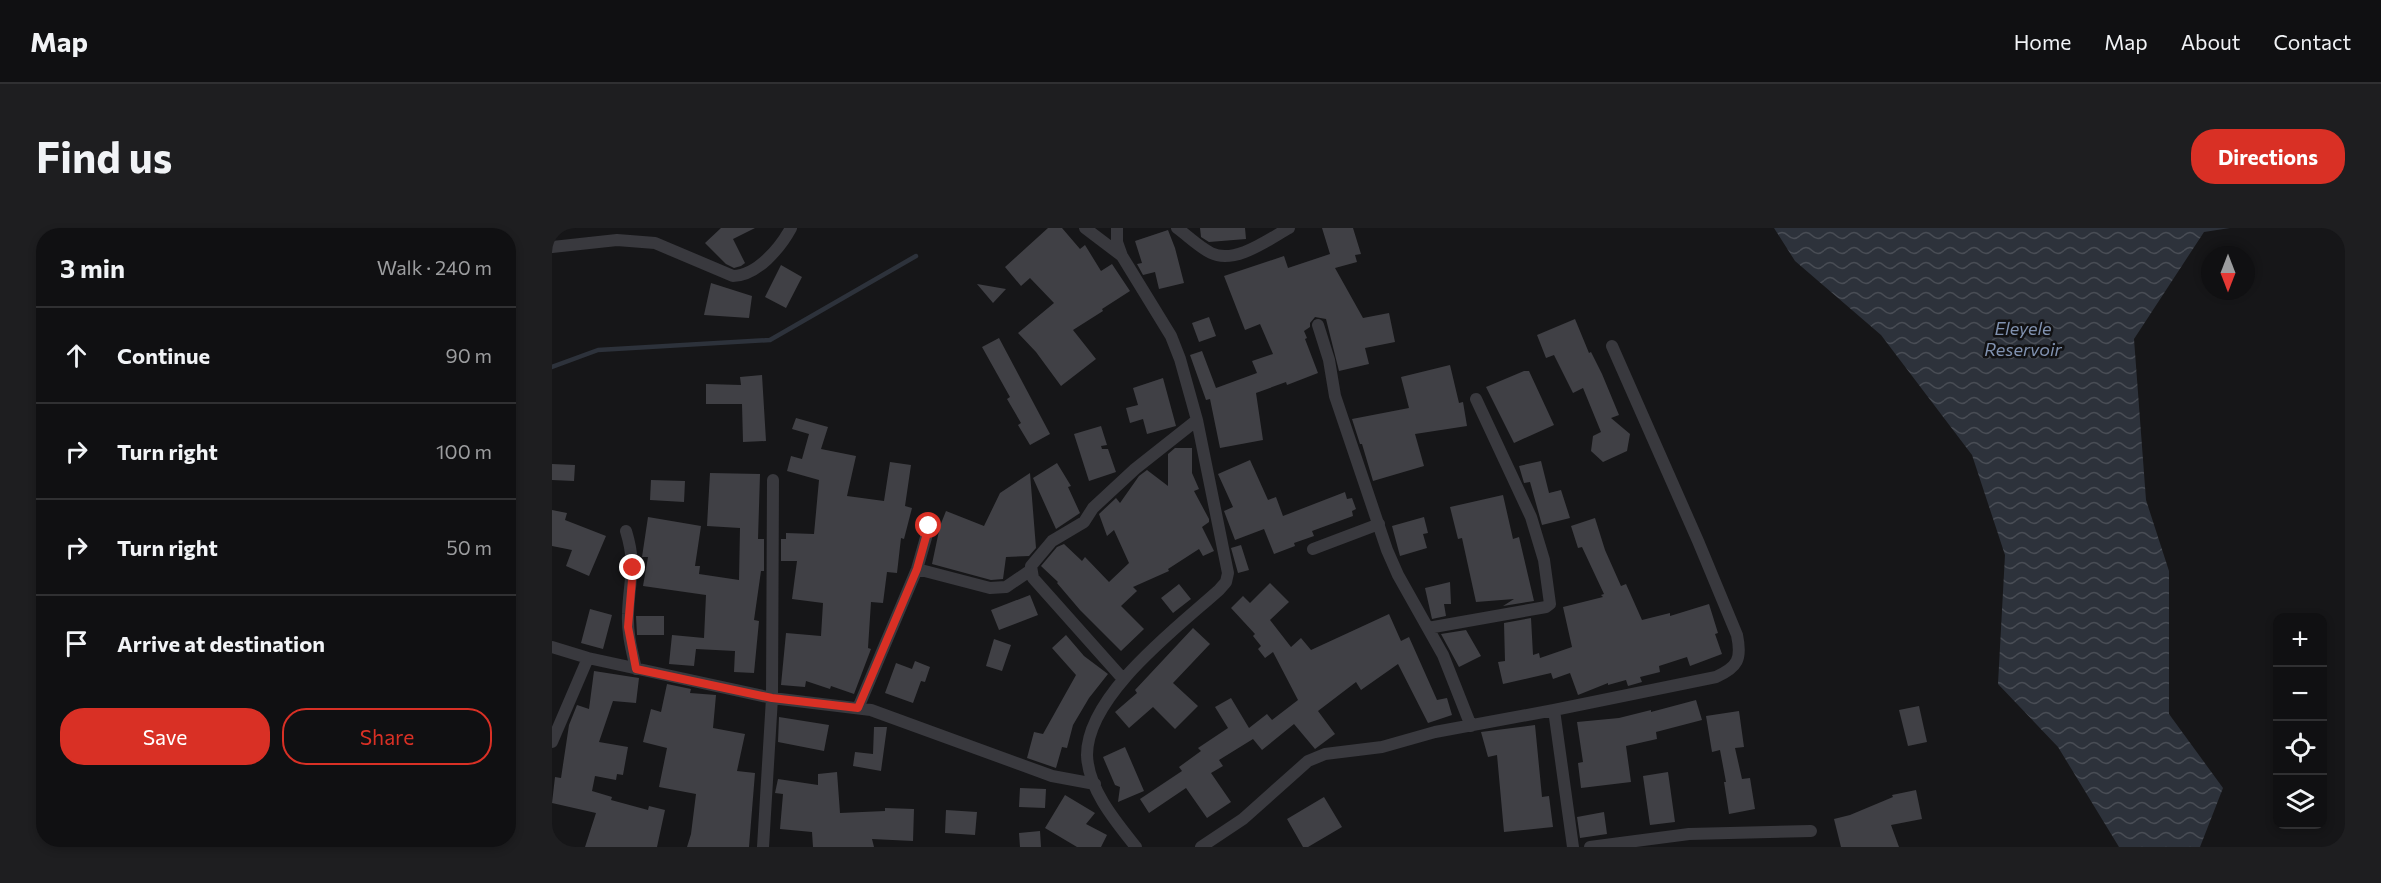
<!DOCTYPE html>
<meta charset="utf-8">
<style>
body{margin:0;font-family:Commissioner,sans-serif;background:#1e1e20;color:#f1f3f6}
.controls{position:absolute;right:18px;bottom:18px;display:grid;overflow:hidden;border-radius:12px;box-shadow:0 3px 9px #0003}
.controls button{width:54px;height:54px;display:grid;place-items:center;padding:0;border:0;border-bottom:2px solid #303032;background:#101012;color:#f1f3f6;font:30px sans-serif}
.compass{position:absolute;left:1649px;top:18px;width:54px;height:54px;border-radius:50%;background:#101012;box-shadow:0 3px 9px #0003;rotate:180deg}
.stop{position:absolute;width:18px;height:18px;margin:-14px;border:4px solid #d93025;border-radius:50%;background:#fff}
.stop.end{background:#d93025;border-color:#fff;box-shadow:0 2px 6px #0008}
.list{margin:0;padding:0;list-style:none}
h2{display:flex;justify-content:space-between;align-items:center;height:78px;margin:0;padding:0 24px;font-size:26px}
h2 small{font-size:20px;font-weight:400;color:#9c9d9f}
.list li{display:grid;grid-template-columns:39px 1fr auto;gap:18px;align-items:center;box-sizing:border-box;height:96px;padding:0 24px;border-top:2px solid #303032}
.list b{display:block;font-size:22px;white-space:nowrap}
.list em{font-size:20px;font-style:normal;color:#9c9d9f}
.actions{display:flex;gap:12px;padding:18px 24px}
.actions a{flex:1;padding:14px 0;border:2px solid #d93025;border-radius:24px;text-align:center;font-size:21px;color:#d93025}
.actions .main{background:#d93025;color:#fff}
.icon{flex:none;width:33px;height:33px;fill:none;stroke:currentColor;stroke-width:2;stroke-linecap:round;stroke-linejoin:round}
.map{position:relative;flex:none;width:1793px;height:619px;overflow:hidden;border-radius:24px}
header{display:flex;align-items:center;gap:36px;box-sizing:border-box;height:84px;padding:0 30px;background:#101012;border-bottom:2px solid #303032}
header strong{font-size:28px}
nav{display:flex;gap:33px;margin-inline-start:auto;font-size:21px}
.intro{display:flex;align-items:center;justify-content:space-between;box-sizing:border-box;height:144px;padding:0 36px}
h1{margin:0;font-size:42px}
.button{padding:15px 27px;border-radius:24px;background:#d93025;color:#fff;font-size:21px;font-weight:700}
main{display:flex;gap:36px;padding:0 36px}
aside{flex:1;background:#101012;border-radius:24px;box-shadow:0 3px 9px #0003}
.map>svg:first-child{display:block}
.water{fill:url(#water-waves)}
.lines{fill:none;stroke-linecap:round;stroke-linejoin:round}
.stream{stroke:#2d323b;stroke-width:4.5}
.building{fill:#404045}
.street{stroke:#39393e;stroke-width:12}
.route{stroke:#d93025;stroke-width:8}
.labels{text-anchor:middle;dominant-baseline:central;stroke-width:5;stroke-linejoin:round;paint-order:stroke}
.water-label{font-size:18px;font-style:italic;fill:#8192b0;stroke:#111113}
</style>
<header>
<strong>Map</strong>
<nav><a>Home</a><a>Map</a><a>About</a><a>Contact</a></nav>
</header>
<div class="intro"><h1>Find us</h1><a class="button">Directions</a></div>
<main>
<aside>
<h2>3 min<small>Walk · 240 m</small></h2>
<ul class="list">
<li><svg class="icon" aria-label="ahead" viewBox="0 0 24 24"><path d="M12 20V5M6 11l6-6 6 6"/></svg><div><b>Continue</b></div><em>90 m</em></li>
<li><svg class="icon" aria-label="right" viewBox="0 0 24 24"><path d="M7 20v-9h11M14 6l5 5-5 5"/></svg><div><b>Turn right</b></div><em>100 m</em></li>
<li><svg class="icon" aria-label="right" viewBox="0 0 24 24"><path d="M7 20v-9h11M14 6l5 5-5 5"/></svg><div><b>Turn right</b></div><em>50 m</em></li>
<li><svg class="icon" aria-label="arrive" viewBox="0 0 24 24"><path d="M6 21V4h12l-3 4 3 4H6"/></svg><div><b>Arrive at destination</b></div></li>
</ul>
<div class="actions"><a class="main">Save</a><a>Share</a></div>
</aside>
<div class="map">
<svg width="1793" height="619" viewBox="0 0 1793 619">
<defs>
<pattern id="water-waves" width="16" height="10" patternUnits="userSpaceOnUse" patternTransform="scale(1.5)"><rect width="16" height="10" fill="#2d323b"/><path d="M0 5q4-4 8 0t8 0" fill="none" stroke="#494d55"/></pattern>
</defs>
<rect width="100%" height="100%" fill="#161618"/>
<path class="water" d="M1222 0H1678L1652 4 1582 111 1594 272 1617 343V486L1671 560 1648 619H1567L1506 519 1446 456 1453 327 1420 227 1329 107 1243 33Z"/>
<g class="lines">
<path class="stream" d="M0 139 46 122 218 112 364 28"/>
</g>
<path class="building" d="M169 0H203L181 11 193 35 189 38 182 40 174 36 153 15Z
M496 0H510L528 21 533 17 549 43 560 36 578 63 550 81 551 83 521 102 544 131 509 158 484 124 466 105 502 75 478 50 469 58 453 39Z
M648 0H693L694 11 657 14 649 9Z
M770 0H801L809 26 803 27 805 34 783 40 811 90 837 85 843 114 813 120 817 136 787 143 774 91 763 89 758 95V99L752 103 755 110 753 111 766 145 735 157 734 154 704 165 711 212 668 220 658 171 654 172 638 127 650 123 664 160 705 145 700 133 721 126 708 96 693 102 672 48 732 28 736 40 778 26Z
M616 2 623 20 632 55 607 61 603 44 591 47 585 36 590 35 583 13Z
M229 37 250 49 234 80 213 69Z
M159 55 200 68 197 90 152 87Z
M425 56 454 61 441 75Z
M657 89 664 108 647 114 640 95Z
M1023 91 1037 125 1039 124 1050 146 1067 187 1059 190 1078 206 1075 223 1051 234 1039 223 1041 208 1049 204 1031 160 1021 165 1002 127 994 130 985 107Z
M447 110 498 206 478 217 466 197 469 195 455 171 458 169 430 119Z
M898 137 907 175 911 174 915 198 863 206 872 238 821 253 810 216H808L800 191 857 180 849 149Z
M972 143H977L1002 197 962 215 934 159Z
M210 147 214 213 191 214 190 176H154V156L189 157 188 149Z
M611 150 624 198 595 206 591 191 578 195 574 180 586 177 581 160Z
M244 190 276 199 269 221 304 228 295 268 332 273 338 234 359 237 353 278 360 280 352 311 349 310 345 345 335 344 331 375 319 374 316 420 319 421 302 466 279 458 278 461 254 453 253 459 229 457 234 405 269 408 271 375 240 371 245 333H229V311H234V305L262 306 267 252 235 243 239 228 250 231 257 206 240 201Z
M549 198 555 217 549 218 550 221H556L564 244 537 253 522 206Z
M623 220H640V245L647 261 642 263 657 291V294L650 299 662 323 651 328 647 321 616 341 617 343 581 359 585 363 569 378 592 401 569 423 528 382 505 355 506 354 489 338 505 319 512 316 530 333 533 329 557 354 577 335 562 302 555 308 547 286 564 270 568 275 587 248 595 242 616 258V226Z
M698 232 716 272 724 269 731 288 793 264 795 271 800 270 804 281 800 283 801 288 760 303 762 308 742 315 743 318 722 326 712 301 683 312 672 283 681 279 666 246Z
M989 233 997 265 1009 262 1018 290 990 297 978 254 972 255 967 238Z
M505 235 519 258 516 259 528 285 504 301 481 250Z
M0 236 23 237 22 253 0 252Z
M158 245 208 246 206 311H212V343H209L202 392 207 393 202 445 182 444 183 423 144 421 142 438 117 436 120 407 152 410 154 367 91 358 96 329H90L96 289 149 298 143 338H148L147 346 187 352 188 300 155 298Z
M478 245 484 320 477 328 454 329 451 351 439 352 380 336 388 298 394 283 432 298 448 265Z
M99 252 133 253 132 274 98 272Z
M951 267 961 311 967 309 982 373 951 378 962 371 924 374 910 310 906 311 898 279Z
M0 282 15 285 13 292 54 308 37 348 14 338 20 322 0 318Z
M872 289 876 305 871 306 875 320 848 328 840 298Z
M1043 290 1053 322 1069 358 1074 356 1090 392 1118 385V388L1157 376 1166 405 1163 406 1170 426 1138 438 1135 429 1107 438 1108 444 1088 449 1090 454 1076 458 1074 452 1056 457V455L1026 467 1018 445 1001 451 999 445 951 456 946 434 953 433 952 395 979 390 981 427 987 425 988 430 1020 419 1011 379 1051 369 1049 367 1052 366 1030 319 1026 320 1019 298Z
M689 317 697 342 686 345 679 320Z
M898 354 899 376H892L894 388 880 391 873 360Z
M718 355 737 374 718 392 739 419 749 410 759 422 837 386 849 413 857 409 885 472 895 470 900 487 876 495 846 436 809 462 804 454 766 483 783 506 763 521 742 496 710 522 701 511 667 532 671 538 659 545 679 574 655 590 634 560 597 585 588 571 630 543 627 539 649 523 646 520 676 500 663 479 679 470 697 500 715 486 720 492 746 472 721 424 713 430 706 421 709 418 701 408 703 406 679 380 691 368 698 375Z
M627 356 639 371 621 385 609 370Z
M478 367 486 387 447 402 439 382Z
M38 381 60 387 51 421 29 415Z
M84 388H112V407H85Z
M641 400 658 416 621 455 646 478 623 501 601 479 577 500 563 484 585 465 583 462Z
M914 402 929 428 907 439 889 406Z
M514 407 532 428 556 446 537 470 521 497 515 520 510 519 504 540 475 530 482 504 491 506 524 447 500 420Z
M442 411 459 417 450 443 434 438Z
M363 433 378 439 373 454 369 453 361 475 333 465 344 435 360 441Z
M42 443 87 450 84 475 61 473 47 514 76 519 71 547 65 546 64 552 43 548 40 563 60 569 59 572 96 582 97 578 113 582 105 619H33L44 585 0 575 3 549 9 550 17 497 25 477 37 481Z
M115 456 139 461 138 465 164 467 161 500 193 506 185 543 203 545 197 619H135L139 606 144 566 107 559 115 520 91 514 99 481 109 484Z
M1144 472 1150 492 1104 504 1105 511 1074 518 1079 554 1029 560 1026 535 1031 534 1025 494 1067 490 1099 482V484Z
M1367 478 1375 514 1356 518 1347 482Z
M1187 483 1192 519 1183 520 1190 551 1198 550 1203 581 1177 586 1172 554H1174L1168 522 1160 524 1154 488Z
M227 489 277 497 272 523 226 514Z
M983 497 990 569 997 568 1001 599 952 604 945 527 936 529 929 504Z
M322 499H335L329 543 301 538 303 524 321 526Z
M573 519 592 563 566 574 568 559 563 557 551 529Z
M285 544 288 585 333 583V580L362 581 361 613 320 611 322 619H261L260 604 228 601 231 566 223 565 226 551 266 557V546Z
M1116 544 1123 594 1098 597 1091 548Z
M468 560 494 561 493 580 467 579Z
M1364 562 1370 591 1339 597 1347 619H1289L1282 591 1298 587 1341 569 1340 567Z
M513 567 543 585 534 596 555 607 549 619H525L493 600Z
M772 569 790 599 756 619H751L735 591Z
M394 582 425 584 423 607 393 605Z
M1052 584 1055 606 1028 610 1025 589Z
M488 603 489 619H468L467 605Z"/>
<g class="lines">
<path class="street" d="M533 0 570 28
M565 0V14L570 28 619 108 628 131 645 192 676 345 674 354 667 362C626 399 535 467 535 527 536 561 564 594 584 619
M625 0C636 8 647 19 659 25 683 37 717 11 737 0
M0 19 65 12 103 15 181 48C205 48 228 20 239 0
M766 97 777 132 783 168 835 322 846 347 891 427 919 498
M74 303C85 339 77 351 76 386 75 405 80 423 84 441
M761 321 827 296
M365 341 438 360 454 359 479 342
M876 400 994 379 998 376 992 332 979 289 924 171
M0 419 36 430 220 470 319 482 500 548 543 556
M571 451 481 350 479 338 500 313 532 294 541 280 583 241 645 192
M306 480 365 341 377 299
M1002 482 1021 619
M0 514 36 430
M211 619 220 470 221 252
M649 619 691 591 756 533 773 526 830 519 883 504 1002 482 1164 449C1186 439 1190 431 1185 407L1146 313 1060 118
M1038 619 1137 606 1259 603"/>
</g>
<g class="lines">
<path class="route" d="M81 340 76 399 84 441 220 470 306 480 365 341 377 298"/>
</g>
<g class="labels">
<g class="water-label">
<text x="1471" y="100">Eleyele<tspan x="1471" dy="21">Reservoir</tspan></text>
</g>
</g>
</svg>
<div class="controls">
<button>+</button>
<button>−</button>
<button><svg class="icon" aria-label="locate" viewBox="0 0 24 24"><circle cx="12" cy="12" r="6"/><path d="M12 2v4M12 18v4M2 12h4M18 12h4"/></svg></button>
<button><svg class="icon" aria-label="layers" viewBox="0 0 24 24"><path d="M12 4l9 5-9 5-9-5zM3 14l9 5 9-5"/></svg></button>
</div>
<svg class="compass" viewBox="-18 -18 36 36"><path d="M0-13l5 13h-10z" fill="#e53935"/><path d="M0 13l5-13h-10z" fill="#9c9d9f"/></svg>
<div class="stop" style="left:377px;top:298px"></div>
<div class="stop end" style="left:81px;top:340px"></div>
</div>
</main>
